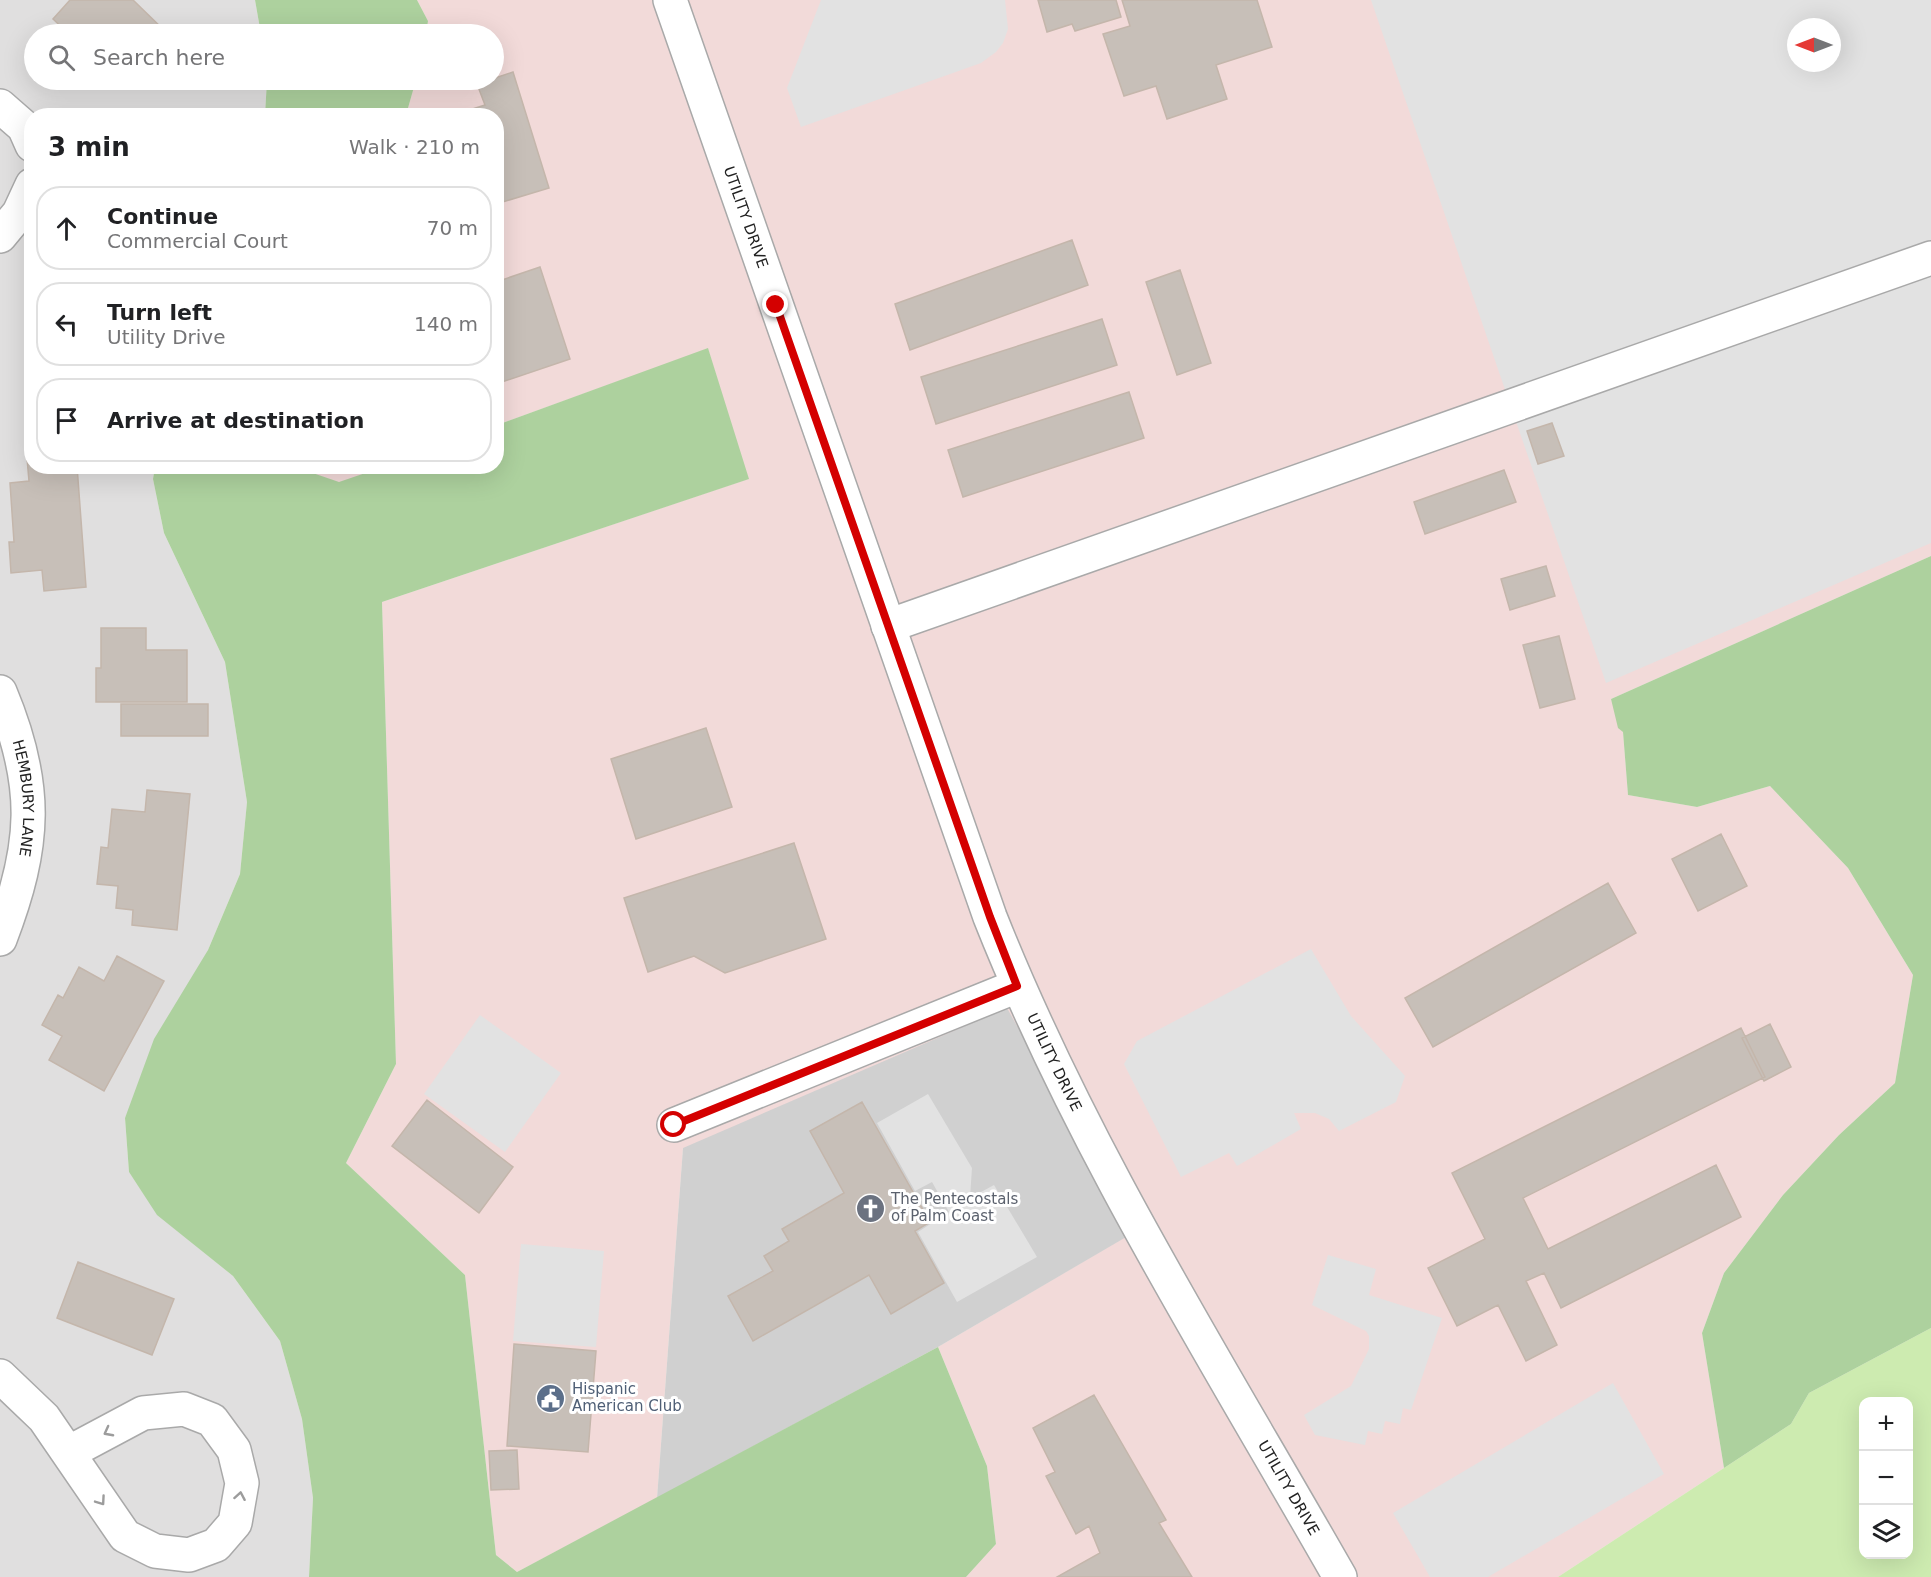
<!DOCTYPE html>
<meta charset="utf-8">
<style>
body{margin:0;font-family:"DejaVu Sans",sans-serif;background:#f2f2f2;color:#202124}
.controls{position:absolute;right:18px;bottom:18px;display:grid;overflow:hidden;border-radius:12px;box-shadow:0 6px 24px #0002}
.controls button{width:54px;height:54px;display:grid;place-items:center;padding:0;border:0;border-bottom:2px solid #e0e0e0;background:#fff;color:#202124;font:30px sans-serif}
.compass{position:absolute;left:1787px;top:18px;width:54px;height:54px;border-radius:50%;background:#fff;box-shadow:0 6px 24px #0002;rotate:270deg}
.stop{position:absolute;width:18px;height:18px;margin:-14px;border:4px solid #d40000;border-radius:50%;background:#fff}
.stop.end{background:#d40000;border-color:#fff;box-shadow:0 2px 6px #0008}
.list{margin:0;padding:0;list-style:none}
h2{display:flex;justify-content:space-between;align-items:center;height:78px;margin:0;padding:0 24px;font-size:26px}
h2 small{font-size:20px;font-weight:400;color:#757577}
.list li{display:grid;grid-template-columns:39px 1fr auto;gap:18px;align-items:center;box-sizing:border-box;height:84px;margin:0 12px 12px;padding:0 12px;border:2px solid #e0e0e0;border-radius:24px}
.list b{display:block;font-size:22px;white-space:nowrap}
.list p{margin:0;font-size:20px;white-space:nowrap;color:#757577}
.list em{font-size:20px;font-style:normal;color:#757577}
.icon{flex:none;width:33px;height:33px;fill:none;stroke:currentColor;stroke-width:2;stroke-linecap:round;stroke-linejoin:round}
.map{position:relative;flex:none;width:1931px;height:1577px;overflow:hidden}
.search{position:absolute;background:#fff;box-shadow:0 6px 24px #0002;left:24px;top:24px;width:480px;height:66px;display:flex;align-items:center;gap:15px;box-sizing:border-box;padding:0 21px;border-radius:33px;color:#757577;font-size:22px}
.panel{position:absolute;background:#fff;box-shadow:0 6px 24px #0002;left:24px;top:108px;width:480px;height:366px;border-radius:24px}
.map>svg:first-child{display:block}
.residential{fill:#e0dfdf}
.commercial{fill:#f2dad9;fill-rule:evenodd}
.religious{fill:#d0d0d0}
.grass{fill:#cdebb0;fill-rule:evenodd}
.forest{fill:#add19e}
.parking{fill:#e2e2e2;fill-rule:evenodd}
.building{fill:#c7bfb8;stroke:#c4b6ab;stroke-width:1.5}
.lines{fill:none;stroke-linecap:round;stroke-linejoin:round}
.minor-casing{stroke:#a9a9a9;stroke-width:36}
.minor{stroke:#fff;stroke-width:33}
.oneway{stroke:#9c9c9c}
.route{stroke:#d40000;stroke-width:8}
.labels{text-anchor:middle;dominant-baseline:central;stroke-width:6;stroke-linejoin:round;paint-order:stroke}
.street-label{font-size:15px;fill:#222;stroke:#fff}
.worship-label{font-size:15px;fill:#5b616d;stroke:#fff;text-anchor:start}
.service-label{font-size:15px;fill:#4e5e75;stroke:#fff;text-anchor:start}
</style>
<div class="map">
<svg width="1931" height="1577" viewBox="0 0 1931 1577">
<rect width="100%" height="100%" fill="#f2efe9"/>
<path class="residential" d="M0 0H255L261 34H34V80H267L265 115 32 116V466L155 467 153 479 164 533 225 662 247 802 240 874 208 950 125 1118 129 1172 158 1215 233 1276 280 1341 302 1419 313 1498 309 1577H0Z"/>
<path class="commercial" d="M417 0H1931V556L1611 699 1623 732 1628 795 1697 807 1770 786 1848 868 1913 975 1895 1083 1839 1135 1783 1195 1724 1273 1702 1333 1724 1468 1558 1577H966L996 1544 987 1466 938 1347 1132 1233 683 1148 657 1498 517 1572 496 1555 465 1275 346 1163 396 1064 382 602 748 479 708 349 497 425 496 116 406 115 416 80H494V34H426L428 21ZM1796 27H1832V63H1796Z
M305 466 383 467 339 483 304 470Z"/>
<path class="religious" d="M1007 1008 1133 1233 938 1347 657 1498 683 1148Z"/>
<path class="grass" d="M1931 1328V1577H1558L1791 1424 1809 1393ZM1864 1402H1908V1554H1864Z"/>
<path class="forest" d="M255 0H417L428 21 426 34H261Z
M267 80H416L406 115H265Z
M708 348 749 479 382 602 396 1064 346 1163 465 1275 496 1555 517 1572 938 1347 987 1466 996 1544 966 1577H309L313 1498 302 1419 280 1341 233 1276 157 1215 129 1172 125 1118 154 1039 208 950 240 874 247 802 225 662 164 533 153 479 155 467H305L304 470 339 482 383 467 496 466 497 425Z
M1931 556V1328L1809 1393 1791 1424 1724 1468 1702 1333 1724 1273 1783 1195 1839 1135 1895 1083 1913 975 1848 868 1770 786 1697 807 1628 795 1623 732 1618 728 1611 699Z"/>
<path class="parking" d="M821 0H1005L1008 29 1003 43 996 52 981 63 801 127 787 88Z
M1371 0H1931V543L1606 683ZM1796 27H1832V63H1796Z
M1311 949 1351 1016 1405 1076 1396 1102 1339 1131 1329 1119 1315 1113H1294L1301 1129 1237 1166 1229 1153 1181 1177 1124 1064 1137 1041Z
M480 1015 561 1073 505 1152 424 1094Z
M928 1094 972 1168 970 1198 994 1185 1037 1257 957 1302 918 1232 949 1212 932 1182 915 1191 877 1123Z
M521 1244 604 1251 596 1347 513 1341Z
M1328 1255 1376 1269 1369 1295 1442 1318 1411 1410 1403 1408 1400 1424 1385 1421 1382 1434 1368 1431 1365 1445 1315 1435 1304 1415 1351 1386 1369 1349V1336L1366 1331 1312 1305Z
M1613 1383 1664 1474 1488 1577H1430L1393 1513Z"/>
<path class="building" d="M70 0H133L168 34H69L53 19Z
M1038 0H1116L1121 17 1075 31 1072 24 1047 32Z
M1122 0H1257L1272 47 1216 65 1227 99 1167 119 1156 86 1124 96 1103 34 1130 26Z
M513 72 549 188 496 204V116H464L463 112 485 105 477 84Z
M174 113 221 114V116H174Z
M1072 240 1088 285 910 350 895 304Z
M540 267 570 359 496 384V282Z
M1180 270 1211 363 1177 375 1146 282Z
M1102 319 1117 365 936 424 921 377Z
M1129 392 1144 438 963 497 948 450Z
M1552 423 1564 456 1538 464 1527 431Z
M32 457V466H77L86 587 44 591 42 570 11 573 9 542H14L10 483 29 481 27 458Z
M1504 470 1516 502 1425 534 1414 502Z
M1546 566 1555 596 1510 610 1501 579Z
M101 628H146V650H187V702H96V668H101Z
M1559 636 1575 699 1540 708 1523 645Z
M121 704H208V736H121Z
M706 728 732 807 636 839 611 759Z
M147 790 190 794 177 930 132 925 133 910 116 908 118 886 97 884 101 847 108 848 112 809 145 812Z
M1721 834 1747 886 1698 911 1672 859Z
M794 843 826 939 725 973 694 956 648 972 624 898Z
M1608 883 1636 933 1433 1047 1405 998Z
M117 956 164 981 104 1091 49 1060 62 1036 42 1025 58 995 63 998 79 967 104 981Z
M1770 1024 1791 1067 1764 1081 1742 1038Z
M1741 1028 1765 1077 1523 1198 1548 1249 1716 1165 1741 1217 1561 1308 1544 1273 1526 1281 1557 1345 1526 1361 1498 1305 1457 1326 1428 1268 1485 1239 1452 1173Z
M427 1100 513 1167 479 1213 392 1146Z
M862 1102 930 1222 915 1231 944 1283 891 1314 869 1275 753 1341 728 1296 773 1271 764 1256 789 1241 782 1229 844 1193 810 1131Z
M78 1262 174 1299 152 1355 57 1318Z
M514 1344 596 1351 588 1452 507 1446Z
M1094 1395 1166 1520 1159 1523 1192 1577H1057L1100 1553 1089 1526 1076 1534 1046 1476 1055 1472 1033 1428Z
M517 1450 519 1489 491 1490 489 1451Z"/>
<g class="lines">
<defs>
<g id="minor">
<path id="s1" d="M670 0 990 917C1082 1149 1217 1361 1340 1577"/>
<path d="M0 106 24 127 32 145"/>
<path d="M0 236 19 213 32 185"/>
<path d="M888 626 1931 258"/>
<path id="s2" d="M0 692C39 785 36 845 0 939"/>
<path d="M674 1125 1017 986"/>
<path d="M0 1376 44 1418 68 1453 125 1536 155 1551 189 1555 216 1545 235 1523 242 1483 234 1450 212 1420 184 1409 143 1413 68 1453"/>
</g>
</defs>
<use href="#minor" class="minor-casing"/>
<use href="#minor" class="minor"/>
</g>
<defs><path id="oneway-chevron" d="M-2-3.5L2.5 0L-2 3.5" fill="none" stroke-width="1.6" stroke-linecap="round" stroke-linejoin="round" transform="scale(1.5)"/></defs>
<g class="oneway">
<use href="#oneway-chevron" transform="translate(108 1432) rotate(152)"/>
<use href="#oneway-chevron" transform="translate(240 1496) rotate(-80)"/>
<use href="#oneway-chevron" transform="translate(101 1501) rotate(55)"/>
</g>
<g class="lines">
<path class="route" d="M674 1125 1017 986 990 917 776 305"/>
</g>
<defs>
<symbol id="church-disc" viewBox="-11 -11 22 22"><circle r="9.5" fill="#6b7280" stroke="#fff"/><path d="M-1.2-6h2.4v3.5h3.3v2.4h-3.3V6h-2.4V-.1h-3.3v-2.4h3.3Z" fill="#fff"/></symbol>
<symbol id="civic-disc" viewBox="-11 -11 22 22"><circle r="9.5" fill="#5c6f8a" stroke="#fff"/><path d="M-.6-6.5H3V-4.5H.6V-3L4-1V1h2V6H-6V1h2V-1L-.6-3ZM-1.2 2.5V6h2.4V2.5Z" fill="#fff"/></symbol>
</defs>
<g fill-rule="evenodd">
<use href="#church-disc" x="854" y="1192" width="33" height="33"/>
<use href="#civic-disc" x="534" y="1382" width="33" height="33"/>
</g>
<g class="labels">
<g class="street-label">
<text stroke="none"><textPath href="#s1" startOffset="230">UTILITY DRIVE</textPath></text>
<text stroke="none"><textPath href="#s2" startOffset="110">HEMBURY LANE</textPath></text>
<text stroke="none"><textPath href="#s1" startOffset="1130">UTILITY DRIVE</textPath></text>
<text stroke="none"><textPath href="#s1" startOffset="1616">UTILITY DRIVE</textPath></text>
</g>
<g class="worship-label">
<text x="891" y="1199">The Pentecostals<tspan x="891" dy="17">of Palm Coast</tspan></text>
</g>
<g class="service-label">
<text x="572" y="1389">Hispanic<tspan x="572" dy="17">American Club</tspan></text>
</g>
</g>
</svg>
<div class="controls">
<button>+</button>
<button>−</button>
<button><svg class="icon" aria-label="layers" viewBox="0 0 24 24"><path d="M12 4l9 5-9 5-9-5zM3 14l9 5 9-5"/></svg></button>
</div>
<svg class="compass" viewBox="-18 -18 36 36"><path d="M0-13l5 13h-10z" fill="#e53935"/><path d="M0 13l5-13h-10z" fill="#757577"/></svg>
<div class="stop" style="left:674px;top:1125px"></div>
<div class="stop end" style="left:776px;top:305px"></div>
<div class="search"><svg class="icon" aria-label="search" viewBox="0 0 24 24"><circle cx="10" cy="10" r="6"/><path d="M15 15l6 6"/></svg>Search here</div>
<section class="panel">
<h2>3 min<small>Walk · 210 m</small></h2>
<ul class="list">
<li><svg class="icon" aria-label="ahead" viewBox="0 0 24 24"><path d="M12 20V5M6 11l6-6 6 6"/></svg><div><b>Continue</b><p>Commercial Court</p></div><em>70 m</em></li>
<li><svg class="icon" aria-label="left" viewBox="0 0 24 24"><path d="M17 20v-9H6M10 6l-5 5 5 5"/></svg><div><b>Turn left</b><p>Utility Drive</p></div><em>140 m</em></li>
<li><svg class="icon" aria-label="arrive" viewBox="0 0 24 24"><path d="M6 21V4h12l-3 4 3 4H6"/></svg><div><b>Arrive at destination</b></div></li>
</ul>
</section>
</div>
